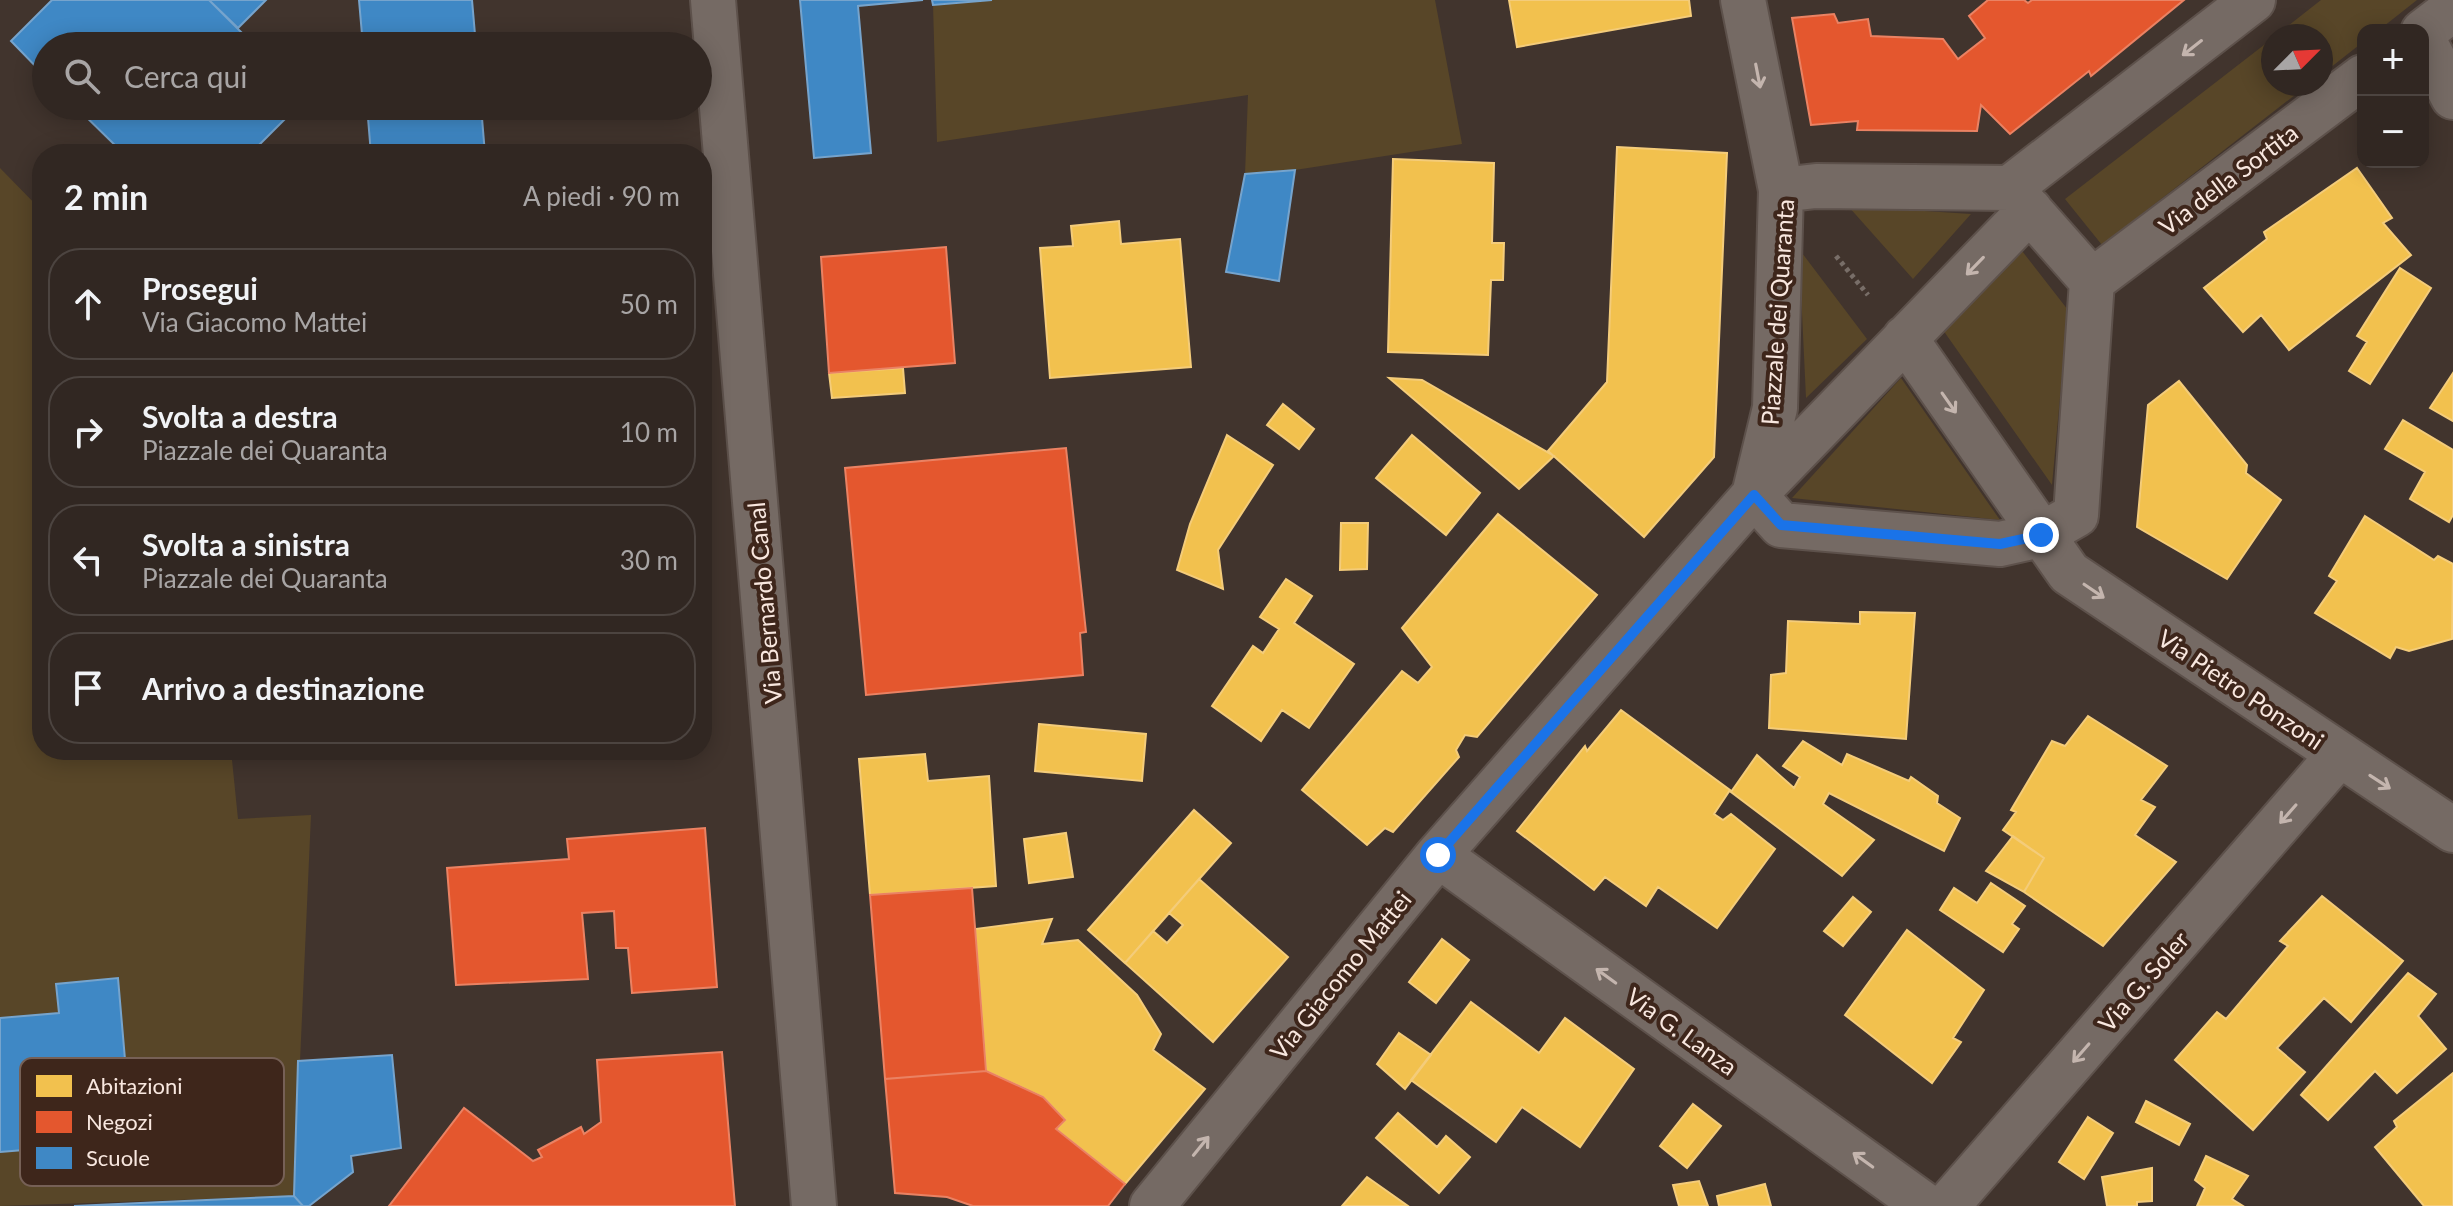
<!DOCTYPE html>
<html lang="it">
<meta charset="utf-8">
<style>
body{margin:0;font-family:Lato,sans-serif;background:#3d332f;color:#f1f3f6}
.controls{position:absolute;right:24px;top:24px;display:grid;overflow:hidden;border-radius:16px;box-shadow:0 4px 20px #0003}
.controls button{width:72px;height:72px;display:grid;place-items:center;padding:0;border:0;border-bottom:2px solid #4c4440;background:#312722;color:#f1f3f6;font:40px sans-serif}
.compass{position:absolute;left:2261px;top:24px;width:72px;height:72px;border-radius:50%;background:#312722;box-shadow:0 4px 20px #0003;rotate:66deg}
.stop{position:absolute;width:24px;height:24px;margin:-18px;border:6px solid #1a73e8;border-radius:50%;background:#fff}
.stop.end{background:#1a73e8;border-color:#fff;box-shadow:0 2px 8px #0008}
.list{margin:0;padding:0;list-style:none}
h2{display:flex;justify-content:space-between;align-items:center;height:104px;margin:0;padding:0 32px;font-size:34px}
h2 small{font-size:26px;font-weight:400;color:#a8a5a5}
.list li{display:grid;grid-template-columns:52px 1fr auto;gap:24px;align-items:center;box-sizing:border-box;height:112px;margin:0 16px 16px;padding:0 16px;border:2px solid #4c4440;border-radius:32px}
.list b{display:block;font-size:30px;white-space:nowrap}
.list p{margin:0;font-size:26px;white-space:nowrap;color:#a8a5a5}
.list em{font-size:26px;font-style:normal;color:#a8a5a5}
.icon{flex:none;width:44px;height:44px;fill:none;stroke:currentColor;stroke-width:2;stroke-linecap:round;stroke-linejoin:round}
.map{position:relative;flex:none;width:2453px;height:1206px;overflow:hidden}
.search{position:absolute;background:#312722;box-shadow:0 4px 20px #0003;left:32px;top:32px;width:680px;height:88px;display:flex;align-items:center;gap:20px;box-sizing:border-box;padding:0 28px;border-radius:44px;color:#a8a5a5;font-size:30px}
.panel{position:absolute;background:#312722;box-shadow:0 4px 20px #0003;left:32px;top:144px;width:680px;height:616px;border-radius:32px}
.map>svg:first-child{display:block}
.green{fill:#584628}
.homes{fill:#f2c14e;stroke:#f4cc7a;stroke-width:2}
.shops{fill:#e4572e;stroke:#ea8263;stroke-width:2}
.schools{fill:#3f88c5;stroke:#76a4cd;stroke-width:2}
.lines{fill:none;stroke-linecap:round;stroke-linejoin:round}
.street-casing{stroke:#5d514b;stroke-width:48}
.path{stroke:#786e68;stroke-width:5;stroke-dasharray:4 4;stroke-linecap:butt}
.street{stroke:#756a64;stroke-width:44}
.oneway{stroke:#c4b5ae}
.route{stroke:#1a73e8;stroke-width:10}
.labels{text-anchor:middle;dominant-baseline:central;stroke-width:8;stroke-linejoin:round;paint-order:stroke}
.street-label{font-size:24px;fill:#f8e7df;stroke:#3e261b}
.key{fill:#3e261b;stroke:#766056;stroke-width:2}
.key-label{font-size:22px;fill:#f8e7df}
</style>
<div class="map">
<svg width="2453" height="1206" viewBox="0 0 2453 1206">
<rect width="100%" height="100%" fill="#41342d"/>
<path class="green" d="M992 0H1435L1462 144 1295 170 1245 174 1248 95 937 142 933 5Z
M2321 0H2417L2379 30H2363V42L2321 75V36H2275Z
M2273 38V84H2309L2102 245 2065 199Z
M0 168 42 211V750H231L238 819 311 815 294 1196 0 1206V1152L132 1140 118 979 56 985 59 1013 0 1018Z
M1848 206 1971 214 1913 279Z
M2019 247 2068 310 2052 485 1943 330Z
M1799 249 1867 339 1806 398Z
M1901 378 2000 520 1792 498Z"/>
<path class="homes" d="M1509 0H1689L1691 16 1517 47Z
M1617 147 1727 153 1714 457 1644 537 1548 451 1607 382Z
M1393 159 1494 163 1492 243H1504L1503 280H1491L1488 355 1388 352Z
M2357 168 2392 218 2383 223 2411 255 2289 350 2261 315 2243 332 2204 288 2267 239 2264 232Z
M1119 221 1121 244 1180 239 1191 367 1050 378 1040 248 1073 246 1071 226Z
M2400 268 2431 288 2370 384 2349 371 2367 342 2357 336Z
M903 368 905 393 832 398 829 373Z
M2453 373V421L2430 408Z
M1389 378 1422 380 1554 456 1519 489Z
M2179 381 2247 465 2246 473 2281 500 2227 579 2137 527 2148 405Z
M1283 404 1314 429 1299 449 1267 425Z
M2403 420 2453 450V515L2449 522 2410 499 2425 472 2385 449Z
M1227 435 1273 465 1218 550 1223 589 1177 570 1190 524Z
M1412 435 1480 493 1446 535 1376 478Z
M1498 514 1597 595 1477 737 1465 735 1456 750 1459 757 1393 832 1385 828 1367 845 1302 790 1402 671 1418 683 1432 667 1402 628Z
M2365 516 2434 560 2438 556 2453 564 2452 639 2409 651 2396 647 2390 658 2315 613 2337 581 2329 576Z
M1341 523H1368L1367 569 1340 570Z
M1286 579 1312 596 1294 623 1354 664 1309 728 1282 710 1261 741 1212 706 1253 646 1263 653 1279 629 1260 617Z
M1860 612 1915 613 1906 739 1769 728 1771 675 1786 673 1788 621 1860 624Z
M1621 710 1730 790 1714 814 1723 820 1731 814 1775 849 1717 928 1658 887 1646 906 1605 877 1594 890 1517 831 1585 746 1587 751Z
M2088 716 2167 766 2141 800 2155 807 2135 835 2176 862 2103 946 2024 892 2044 858 2003 830 2016 812 2011 810 2052 741 2065 746Z
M1039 724 1146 734 1142 781 1035 771Z
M1803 741 1842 765 1847 754 1909 781 1911 777 1938 796 1937 803 1960 818 1944 851 1829 793 1823 804 1874 840 1842 876 1731 792 1757 755 1794 788 1800 777 1783 766Z
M925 754 928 781 989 776 996 886 870 895 859 759Z
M1194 810 1231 843 1125 963 1088 930Z
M1066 833 1073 877 1029 883 1024 839Z
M2013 836 2044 858 2024 892 1986 871Z
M1199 879 1288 957 1213 1042 1125 963 1153 931 1167 943 1183 925 1169 913Z
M1991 883 2025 906 2012 924 2019 929 2003 952 1940 910 1954 888 1977 903Z
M2322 896 2403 961 2351 1022 2324 998 2277 1048 2305 1072 2253 1130 2175 1060 2217 1012 2226 1019 2288 946 2280 941Z
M1853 897 1871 912 1843 946 1824 931Z
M1052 919 1042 944 1078 940 1137 995 1161 1034 1153 1050 1205 1089 1125 1184 1056 1129 1065 1120 1043 1097 986 1071 975 929Z
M1907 930 1984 990 1953 1038 1961 1042 1932 1083 1845 1015Z
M1442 939 1469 960 1436 1003 1409 982Z
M2408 973 2436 994 2418 1016 2446 1049 2397 1093 2375 1071 2328 1120 2301 1095Z
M1471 1002 1539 1053 1565 1018 1634 1069 1580 1147 1522 1107 1496 1142 1411 1080Z
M1399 1033 1431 1055 1405 1089 1377 1064Z
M2453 1073V1206H2424L2375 1147 2397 1127 2394 1121Z
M2146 1101 2190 1124 2179 1145 2136 1122Z
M1693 1104 1721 1126 1687 1168 1660 1146Z
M1398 1113 1437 1147 1446 1136 1470 1157 1439 1193 1376 1138Z
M2088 1117 2113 1133 2084 1179 2059 1162Z
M2206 1156 2248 1176 2232 1199 2243 1206H2197L2205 1188 2195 1180Z
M2152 1168V1201L2137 1202V1206H2107L2102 1177Z
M1367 1177 1408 1206H1342Z
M1699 1181 1708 1206H1679L1673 1185Z
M1765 1184 1771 1206H1719L1717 1196Z"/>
<path class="shops" d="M1988 0H2024L2028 3 2032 0H2184L2091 76 2089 71 2010 134 1981 105 1977 131 1857 130 1858 121 1811 125 1792 18 1834 14 1838 23 1868 19 1871 36 1943 39 1958 59 1985 38 1969 16Z
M946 247 955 363 829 373 821 257Z
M1066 448 1086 632 1080 633 1083 675 866 695 845 468Z
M705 828 717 987 632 993 628 948H616L614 911 582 913 588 979 456 985 447 868 569 859 567 839Z
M972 888 986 1071 885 1079 870 895Z
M722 1052 735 1206H389L464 1108 533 1161 542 1157 538 1150 581 1127 584 1134 601 1122 597 1060Z
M986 1071 1043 1097 1065 1120 1056 1129 1125 1184 1108 1206H973L947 1197 895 1193 885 1079Z"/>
<path class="schools" d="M52 0H209L255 46H46V77L11 41Z
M209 0H266L238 28Z
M359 0H472L476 46H363Z
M800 0H923L858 6 871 153 814 158Z
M932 0H992L933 5Z
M75 106H298L250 154H124Z
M367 106H481L485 154H371Z
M1295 170 1279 281 1226 272 1245 174Z
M118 978 132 1141 0 1152V1018L59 1013 56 984Z
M392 1055 401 1148 351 1156 353 1172 309 1206H303L294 1196 298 1061Z
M294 1196 303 1206H74Z"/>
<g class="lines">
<defs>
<path id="street" d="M713 0 814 1206
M1743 0 1781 190
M2423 32 2453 9
M2423 39 2453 97
M1816 186 2010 188 2092 281 2076 515 2041 535 2000 544 1781 525 1754 495 1775 408 1781 190Z
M2010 188 2253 0
M2092 281 2363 77
M1905 338 2069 573 2453 830
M1438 855 1926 1206
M1152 1206 1438 855 1754 495 2030 210
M1947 1206 2339 755"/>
</defs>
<use href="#street" class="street-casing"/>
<path class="path" d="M1836 256 1868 295"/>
<use href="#street" class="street"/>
</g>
<defs><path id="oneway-shaft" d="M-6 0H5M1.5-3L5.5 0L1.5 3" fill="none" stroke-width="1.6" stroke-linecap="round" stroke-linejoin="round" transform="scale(2)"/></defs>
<g class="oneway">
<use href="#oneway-shaft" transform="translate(2192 48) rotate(142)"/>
<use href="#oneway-shaft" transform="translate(1758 76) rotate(79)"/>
<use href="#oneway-shaft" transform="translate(1975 266) rotate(134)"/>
<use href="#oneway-shaft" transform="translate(1949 403) rotate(55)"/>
<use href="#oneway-shaft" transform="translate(2094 591) rotate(34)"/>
<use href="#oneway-shaft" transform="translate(2380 782) rotate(33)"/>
<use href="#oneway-shaft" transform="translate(2288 814) rotate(131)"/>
<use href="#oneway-shaft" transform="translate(1606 976) rotate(-144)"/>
<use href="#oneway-shaft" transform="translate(2081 1053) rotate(131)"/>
<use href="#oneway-shaft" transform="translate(1201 1146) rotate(-51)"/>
<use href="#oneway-shaft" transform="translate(1863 1160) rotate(-144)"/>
</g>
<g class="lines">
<path class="route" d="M1438 855 1754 495 1781 525 2000 544 2041 535"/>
</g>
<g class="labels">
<g class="street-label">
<text transform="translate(2228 179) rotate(-37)">Via della Sortita</text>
<text transform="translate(1777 312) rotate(-86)">Piazzale dei Quaranta</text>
<text transform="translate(764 603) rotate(-95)">Via Bernardo Canal</text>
<text transform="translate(2241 689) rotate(34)">Via Pietro Ponzoni</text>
<text transform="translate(1340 975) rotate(-51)">Via Giacomo Mattei</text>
<text transform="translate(2143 981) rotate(-49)">Via G. Soler</text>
<text transform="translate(1682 1031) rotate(36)">Via G. Lanza</text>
</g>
</g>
<rect x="20" y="1058" width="264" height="128" rx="12" class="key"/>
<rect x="36" y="1075" width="36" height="22" fill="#f2c14e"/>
<rect x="36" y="1111" width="36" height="22" fill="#e4572e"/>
<rect x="36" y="1147" width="36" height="22" fill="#3f88c5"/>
<g class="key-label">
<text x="86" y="1094">Abitazioni</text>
<text x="86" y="1130">Negozi</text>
<text x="86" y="1166">Scuole</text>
</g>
</svg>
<div class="controls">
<button>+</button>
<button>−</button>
</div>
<svg class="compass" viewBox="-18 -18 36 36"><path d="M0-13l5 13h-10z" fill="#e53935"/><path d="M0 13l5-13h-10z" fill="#a8a5a5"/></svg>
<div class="stop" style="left:1438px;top:855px"></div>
<div class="stop end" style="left:2041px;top:535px"></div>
<div class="search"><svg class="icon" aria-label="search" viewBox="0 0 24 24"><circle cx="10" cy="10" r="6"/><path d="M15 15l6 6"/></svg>Cerca qui</div>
<section class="panel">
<h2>2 min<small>A piedi · 90 m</small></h2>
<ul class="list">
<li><svg class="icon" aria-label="ahead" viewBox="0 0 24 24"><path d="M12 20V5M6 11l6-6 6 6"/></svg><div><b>Prosegui</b><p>Via Giacomo Mattei</p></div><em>50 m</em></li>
<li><svg class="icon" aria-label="right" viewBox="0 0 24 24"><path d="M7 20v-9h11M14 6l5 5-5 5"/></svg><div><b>Svolta a destra</b><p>Piazzale dei Quaranta</p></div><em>10 m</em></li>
<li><svg class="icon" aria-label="left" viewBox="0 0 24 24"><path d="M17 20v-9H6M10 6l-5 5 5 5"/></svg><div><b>Svolta a sinistra</b><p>Piazzale dei Quaranta</p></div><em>30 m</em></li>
<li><svg class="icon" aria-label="arrive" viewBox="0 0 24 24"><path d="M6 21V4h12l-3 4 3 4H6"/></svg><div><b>Arrivo a destinazione</b></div></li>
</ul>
</section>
</div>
